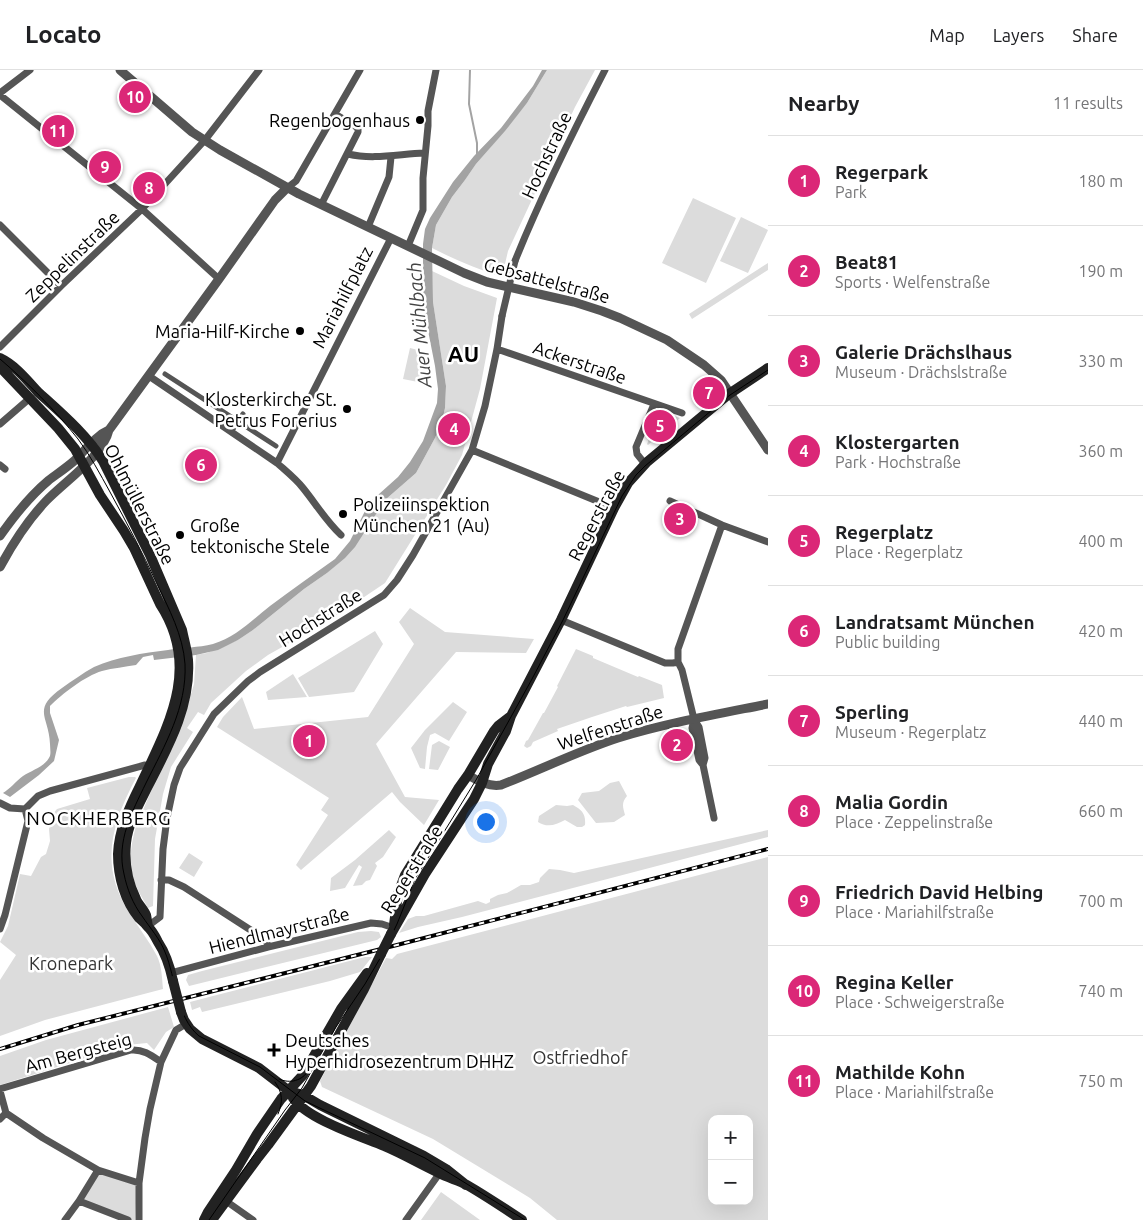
<!DOCTYPE html>
<meta charset="utf-8">
<style>
body{margin:0;font-family:Ubuntu,sans-serif;background:#f6f6f6;color:#202124}
.controls{position:absolute;right:15px;bottom:15px;display:grid;overflow:hidden;border-radius:10px;box-shadow:0 5px 20px #0002}
.controls button{width:45px;height:45px;display:grid;place-items:center;padding:0;border:0;border-bottom:1px solid #e0e0e0;background:#fff;color:#202124;font:25px sans-serif}
.you{position:absolute;left:485px;top:751px;width:18px;height:18px;margin:-12px;border:4px solid #fff;border-radius:50%;background:#1a73e8;box-shadow:0 0 0 8px #1a73e833}
.badge{display:grid;place-items:center;width:32px;height:32px;border-radius:50%;background:#db2777;color:#fff;font-size:16px;font-weight:700}
.pin{position:absolute;translate:-50% -50%;border:2px solid #fff;box-shadow:0 1px 5px #0006}
.list{margin:0;padding:0;list-style:none}
h2{display:flex;justify-content:space-between;align-items:center;height:65px;margin:0;padding:0 20px;font-size:21px}
h2 small{font-size:16px;font-weight:400;color:#757577}
.list li{display:grid;grid-template-columns:32px 1fr auto;gap:15px;align-items:center;box-sizing:border-box;height:90px;padding:0 20px;border-top:1px solid #e0e0e0}
.list b{display:block;font-size:19px;white-space:nowrap}
.list p{margin:0;font-size:16px;white-space:nowrap;color:#757577}
.list em{font-size:16px;font-style:normal;color:#757577}
.map{position:relative;flex:none;width:768px;height:1150px;overflow:hidden}
header{display:flex;align-items:center;gap:30px;box-sizing:border-box;height:70px;padding:0 25px;background:#fff;border-bottom:1px solid #e0e0e0}
header strong{font-size:24px}
nav{display:flex;gap:28px;margin-inline-start:auto;font-size:18px}
main{display:flex}
aside{flex:1;background:#fff}
.map>svg:first-child{display:block}
.green{fill:#dcdcdc;fill-rule:evenodd}
.water{fill:#a3a3a3}
.lines{fill:none;stroke-linecap:round;stroke-linejoin:round}
.stream{stroke:#a3a3a3;stroke-width:2}
.pedestrian{stroke:#555;stroke-width:5}
.minor{stroke:#555;stroke-width:7}
.tertiary{stroke:#555;stroke-width:9}
.secondary{stroke:#222;stroke-width:10}
.tram{stroke:#000;stroke-width:1}
.rail-casing{stroke:#000;stroke-width:4}
.rail{stroke:#fff;stroke-width:2;stroke-dasharray:5.5;stroke-linecap:butt}
.minor-bridge{stroke:#555;stroke-width:7}
.secondary-bridge{stroke:#222;stroke-width:10}
.poi-dot{fill:#000;stroke:#fff;stroke-width:2}
.labels{text-anchor:middle;dominant-baseline:central;stroke-width:5;stroke-linejoin:round;paint-order:stroke}
.poi-label{font-size:18px;fill:#000;stroke:#fff;text-anchor:end}
.street-label{font-size:18px;fill:#000;stroke:#fff}
.park-label{font-size:18px;fill:#333;stroke:#fff}
.water-label{font-size:19px;font-style:italic;fill:#444;stroke:#fff}
.neighbourhood-label{font-size:19px;letter-spacing:1px;fill:#000;stroke:#fff}
.district-label{font-size:22px;font-weight:bold;letter-spacing:1px;fill:#000;stroke:#fff}
</style>
<header>
<strong>Locato</strong>
<nav><a>Map</a><a>Layers</a><a>Share</a></nav>
</header>
<main>
<div class="map">
<svg width="768" height="1150" viewBox="0 0 768 1150">
<rect width="100%" height="100%" fill="#fff"/>
<path class="green" d="M547 0H595L575 37 508 181 502 207C478 199 455 190 432 178L436 155 452 127 465 110 476 94 489 79 527 33Z
M693 128 736 148 706 213 662 193Z
M741 147 768 160 748 203 720 191Z
M768 193V200L692 249 689 244Z
M432 201 464 216 497 228 480 319 462 385 446 415 385 513 330 550 268 585 246 601 211 633 204 645 198 642 187 658 193 662 171 697 163 724 155 769 153 836 148 838C143 829 137 820 134 810 128 792 131 774 136 756L186 641 194 614 196 585 207 583 238 570 253 560 304 519 327 503 349 483 385 430 416 403 435 368 442 351 445 338 446 316 433 232Z
M410 278 430 283 423 313 403 309Z
M661 341 680 348 666 360 664 358 656 364 658 366 648 375 647 374Z
M410 538 445 562 534 569 526 583 456 582 376 674 405 727 439 730 424 755 400 732 392 722 301 800 296 795 328 745 321 740 329 728 217 657 223 647 242 627 254 659 368 647 414 574 399 552Z
M375 561 383 574 354 622 309 627 298 608Z
M576 579 593 586V588L638 607 639 606 662 615 664 628 627 637 626 636 592 647 557 659 558 661 533 672 531 676 527 678 524 676 526 671 528 670 543 643H544L558 617 557 616Z
M293 604 307 627 268 630 266 622Z
M453 632 467 642 449 671 435 663 430 665 427 677 425 699 420 698 411 678 425 660Z
M439 671 450 677 438 700 429 699 432 675Z
M129 707H135L136 708C111 755 99 796 130 844 139 858 149 871 157 886 162 896 162 909 163 919L45 950 0 966V910L16 885 0 872 8 856 20 804 31 806 41 787 46 784 50 771 49 759 52 745 57 739 90 729 87 718Z
M619 711 627 726C621 733 623 737 625 745L614 752 596 753 578 730 582 723 599 721 610 713Z
M556 735 567 736 573 735C582 740 586 744 585 755L582 757H577L565 750C556 755 547 758 538 752L539 746Z
M389 760 396 767 383 787 375 793 377 796 370 810 366 811 362 815 353 816 362 797 359 795 345 818 330 821 331 808 355 790Z
M768 760V767L462 847 418 857 399 863 408 849 416 846H424L478 831 486 834 490 832V829L498 825 507 823 521 815H530L539 812 540 808 549 799 560 800 574 803Z
M189 783 203 792 194 807 179 798Z
M768 787V1150H557L530 1128 433 1069 322 1017 320 1011 386 888 392 889 397 884ZM712 1049H749V1131H712Z
M371 861 379 862 381 867 377 870 189 916 186 910 188 905 202 901 358 862Z
M365 887H372L360 902 330 911 202 942 200 937 192 940 190 932 209 927Z
M168 937 174 957 166 962 154 980 147 973 127 975 0 1015V986L46 970Z
M99 1103 137 1115 135 1150H131L82 1131Z
M441 1122 480 1150H421Z"/>
<path class="water" d="M542 0H547L527 33 505 61 476 94 465 110 452 127 436 155 432 178 433 232 446 316 445 338 442 351 435 368 416 403 385 430 355 477 345 488 327 503 304 519 253 560 238 570 218 580 196 585 154 590 153 585 143 587 136 595C125 597 113 598 102 601 85 606 62 624 50 636V643L59 670 54 691 39 705 10 727 3 723C10 719 16 711 23 706 32 700 45 697 50 686 51 682 50 678 50 674 49 646 31 640 62 618 72 611 83 603 94 597 117 587 143 583 168 580 183 577 198 578 213 574 236 567 252 550 270 536 291 520 313 505 335 489L350 471 369 433 398 407 410 392 423 371 437 333 438 319 435 296 423 235V174L425 159 430 148 453 112 474 86 501 58 533 16Z"/>
<g class="lines">
<path class="stream" d="M470 0 469 34 477 73V85"/>
<path class="pedestrian" d="M165 304 276 376
M231 362 243 344"/>
<path class="minor" d="M0 23 30 0
M0 25 142 139 219 209
M348 84C373 90 399 84 424 83
M287 118 296 111 360 0
M321 135 358 62V58L335 44
M0 155 61 216
M368 157 389 107 391 87
M408 176 423 140V108L428 56V41L436 0
M515 191C541 126 573 62 605 0
M0 277 61 216 142 139 205 70 259 0
M497 279 682 343
M149 306 277 393C286 401 296 409 303 418 316 434 326 451 341 465
M0 354 30 328
M472 380 614 438
M277 393 391 168
M645 394 637 384 636 377 654 334
M0 395 5 399
M670 431 722 455 768 472
M561 550 665 593H673L678 592
M694 649 699 657 705 688 703 695 714 748
M703 695 699 690 692 658 694 649 682 600 678 592V579L722 455
M0 733 10 738 25 739
M25 739 38 726 50 721 145 695 149 697
M161 810H169L184 817 266 870 268 877
M148 856 160 847 163 779 167 748 174 715 180 698 214 644 248 611 260 602 384 525 397 510 413 485 472 380 485 336 497 279 502 246
M0 859 5 845 28 751 25 739
M171 903 268 877 371 853 382 854 394 858
M0 1019 131 980C143 979 151 985 161 992
M0 1021 6 1043 43 1068 98 1100 139 1113
M0 1049 6 1043
M98 1100 79 1131 128 1150
M226 1131 253 1150
M65 1150 79 1131
M139 1150V1113L145 1068 150 1039 161 992 176 960 186 954
M406 1150 439 1104"/>
<path class="tertiary" d="M120 0 192 62 220 80 299 124 464 203 487 212 574 232 602 241 620 248 667 270 704 295 721 310 768 380
M0 466C14 446 30 426 49 410 57 404 66 398 74 391 85 381 95 366 109 360
M0 497C13 473 27 451 46 431 64 412 103 386 109 360L219 209 275 130 287 118
M468 705C478 711 489 717 501 715 540 700 578 681 618 668 667 653 718 644 768 634"/>
<path class="secondary" d="M0 288C15 295 27 310 38 322 61 343 86 364 103 391L150 485 182 560C184 570 187 580 188 590 191 636 168 677 148 716 139 734 128 753 126 773 124 793 127 811 136 829 138 834 144 840 146 845 147 849 147 853 148 856
M0 297 58 358 75 379 100 425 124 461 134 478 160 534C202 598 168 656 140 716 129 738 119 760 118 784 118 807 125 831 139 848 142 851 145 853 147 856 152 860 155 866 158 872 166 884 170 897 173 911
M394 855 398 824 405 805 458 719 468 705 494 661 498 656 511 646
M391 864 425 804 474 729 482 713 488 694 506 661 511 646 561 550 614 438 628 413 647 392 729 324 768 298
M181 942 184 950 190 959 202 969 259 998 289 1021 303 1025 320 1035 424 1086 446 1099 466 1115
M293 1028C307 1049 360 1066 384 1076 403 1084 420 1094 439 1103 448 1108 458 1110 467 1115 486 1126 504 1138 522 1150
M204 1150 208 1142 236 1100 257 1064 281 1029 303 1005 341 939 367 903
M212 1150 257 1089 268 1075 311 1016 364 919 381 884"/>
<path class="tram" d="M0 289C28 313 55 340 78 369 90 385 100 404 110 422 127 453 142 482 157 514 169 539 183 565 185 594 187 637 165 675 146 713 132 742 116 771 124 804 127 819 133 834 142 846 150 858 160 869 165 882 176 908 176 947 199 966L260 997 305 1031 425 1088 525 1150
M279 1009C290 1014 302 1011 309 1000
M275 1012C283 1023 283 1032 278 1044
M209 1150 285 1040 302 1018 336 957 365 914 382 885 397 854 415 809 476 710 532 609 563 550 622 426 636 405 645 396 730 325 768 300"/>
<defs>
<path id="rail" d="M0 979 78 955 397 875 768 779"/>
</defs>
<use href="#rail" class="rail-casing"/>
<use href="#rail" class="rail"/>
<path class="minor-bridge" d="M502 246 515 191"/>
<path class="secondary-bridge" d="M381 884 391 864
M173 911 181 942"/>
</g>
<g class="poi-dot">
<circle cx="420" cy="50" r="5"/>
<circle cx="300" cy="261" r="5"/>
<circle cx="347" cy="339" r="5"/>
<circle cx="343" cy="444" r="5"/>
<circle cx="180" cy="465" r="5"/>
<path d="M271.5 972.5h5v5h5v5h-5v5h-5v-5h-5v-5h5z"/>
</g>
<g class="labels">
<g class="poi-label">
<text x="410" y="50">Regenbogenhaus</text>
<text x="290" y="261">Maria-Hilf-Kirche</text>
<text x="337" y="329">Klosterkirche St.<tspan x="337" dy="21">Petrus Forerius</tspan></text>
<text x="353" y="434" text-anchor="start">Polizeiinspektion<tspan x="353" dy="21">München 21 (Au)</tspan></text>
<text x="190" y="455" text-anchor="start">Große<tspan x="190" dy="21">tektonische Stele</tspan></text>
<text x="285" y="970" text-anchor="start">Deutsches<tspan x="285" dy="21">Hyperhidrosezentrum DHHZ</tspan></text>
</g>
<g class="street-label">
<text transform="translate(546 85) rotate(-65)">Hochstraße</text>
<text transform="translate(72 186) rotate(-44)">Zeppelinstraße</text>
<text transform="translate(547 210) rotate(15)">Gebsattelstraße</text>
<text transform="translate(342 227) rotate(-63)">Mariahilfplatz</text>
<text transform="translate(580 292) rotate(19)">Ackerstraße</text>
<text transform="translate(140 434) rotate(63)">Ohlmüllerstraße</text>
<text transform="translate(596 445) rotate(-62)">Regerstraße</text>
<text transform="translate(320 547) rotate(-32)">Hochstraße</text>
<text transform="translate(610 657) rotate(-18)">Welfenstraße</text>
<text transform="translate(411 799) rotate(-58)">Regerstraße</text>
<text transform="translate(279 860) rotate(-14)">Hiendlmayrstraße</text>
<text transform="translate(78 982) rotate(-15)">Am Bergsteig</text>
</g>
<g class="park-label">
<text x="71" y="893">Kronepark</text>
<text x="580" y="987">Ostfriedhof</text>
</g>
<g class="water-label">
<text transform="translate(419 255) rotate(-95)">Auer Mühlbach</text>
</g>
<g class="neighbourhood-label">
<text x="99" y="748">NOCKHERBERG</text>
</g>
<g class="district-label">
<text x="464" y="283">AU</text>
</g>
</g>
</svg>
<div class="controls">
<button>+</button>
<button>−</button>
</div>
<div class="you"></div>
<div class="pin badge" style="left:309px;top:671px">1</div>
<div class="pin badge" style="left:677px;top:675px">2</div>
<div class="pin badge" style="left:680px;top:449px">3</div>
<div class="pin badge" style="left:454px;top:359px">4</div>
<div class="pin badge" style="left:660px;top:356px">5</div>
<div class="pin badge" style="left:201px;top:395px">6</div>
<div class="pin badge" style="left:709px;top:323px">7</div>
<div class="pin badge" style="left:149px;top:118px">8</div>
<div class="pin badge" style="left:105px;top:97px">9</div>
<div class="pin badge" style="left:135px;top:27px">10</div>
<div class="pin badge" style="left:58px;top:61px">11</div>
</div>
<aside>
<h2>Nearby<small>11 results</small></h2>
<ul class="list">
<li><span class="badge">1</span><div><b>Regerpark</b><p>Park</p></div><em>180 m</em></li>
<li><span class="badge">2</span><div><b>Beat81</b><p>Sports · Welfenstraße</p></div><em>190 m</em></li>
<li><span class="badge">3</span><div><b>Galerie Drächslhaus</b><p>Museum · Drächslstraße</p></div><em>330 m</em></li>
<li><span class="badge">4</span><div><b>Klostergarten</b><p>Park · Hochstraße</p></div><em>360 m</em></li>
<li><span class="badge">5</span><div><b>Regerplatz</b><p>Place · Regerplatz</p></div><em>400 m</em></li>
<li><span class="badge">6</span><div><b>Landratsamt München</b><p>Public building</p></div><em>420 m</em></li>
<li><span class="badge">7</span><div><b>Sperling</b><p>Museum · Regerplatz</p></div><em>440 m</em></li>
<li><span class="badge">8</span><div><b>Malia Gordin</b><p>Place · Zeppelinstraße</p></div><em>660 m</em></li>
<li><span class="badge">9</span><div><b>Friedrich David Helbing</b><p>Place · Mariahilfstraße</p></div><em>700 m</em></li>
<li><span class="badge">10</span><div><b>Regina Keller</b><p>Place · Schweigerstraße</p></div><em>740 m</em></li>
<li><span class="badge">11</span><div><b>Mathilde Kohn</b><p>Place · Mariahilfstraße</p></div><em>750 m</em></li>
</ul>
</aside>
</main>
